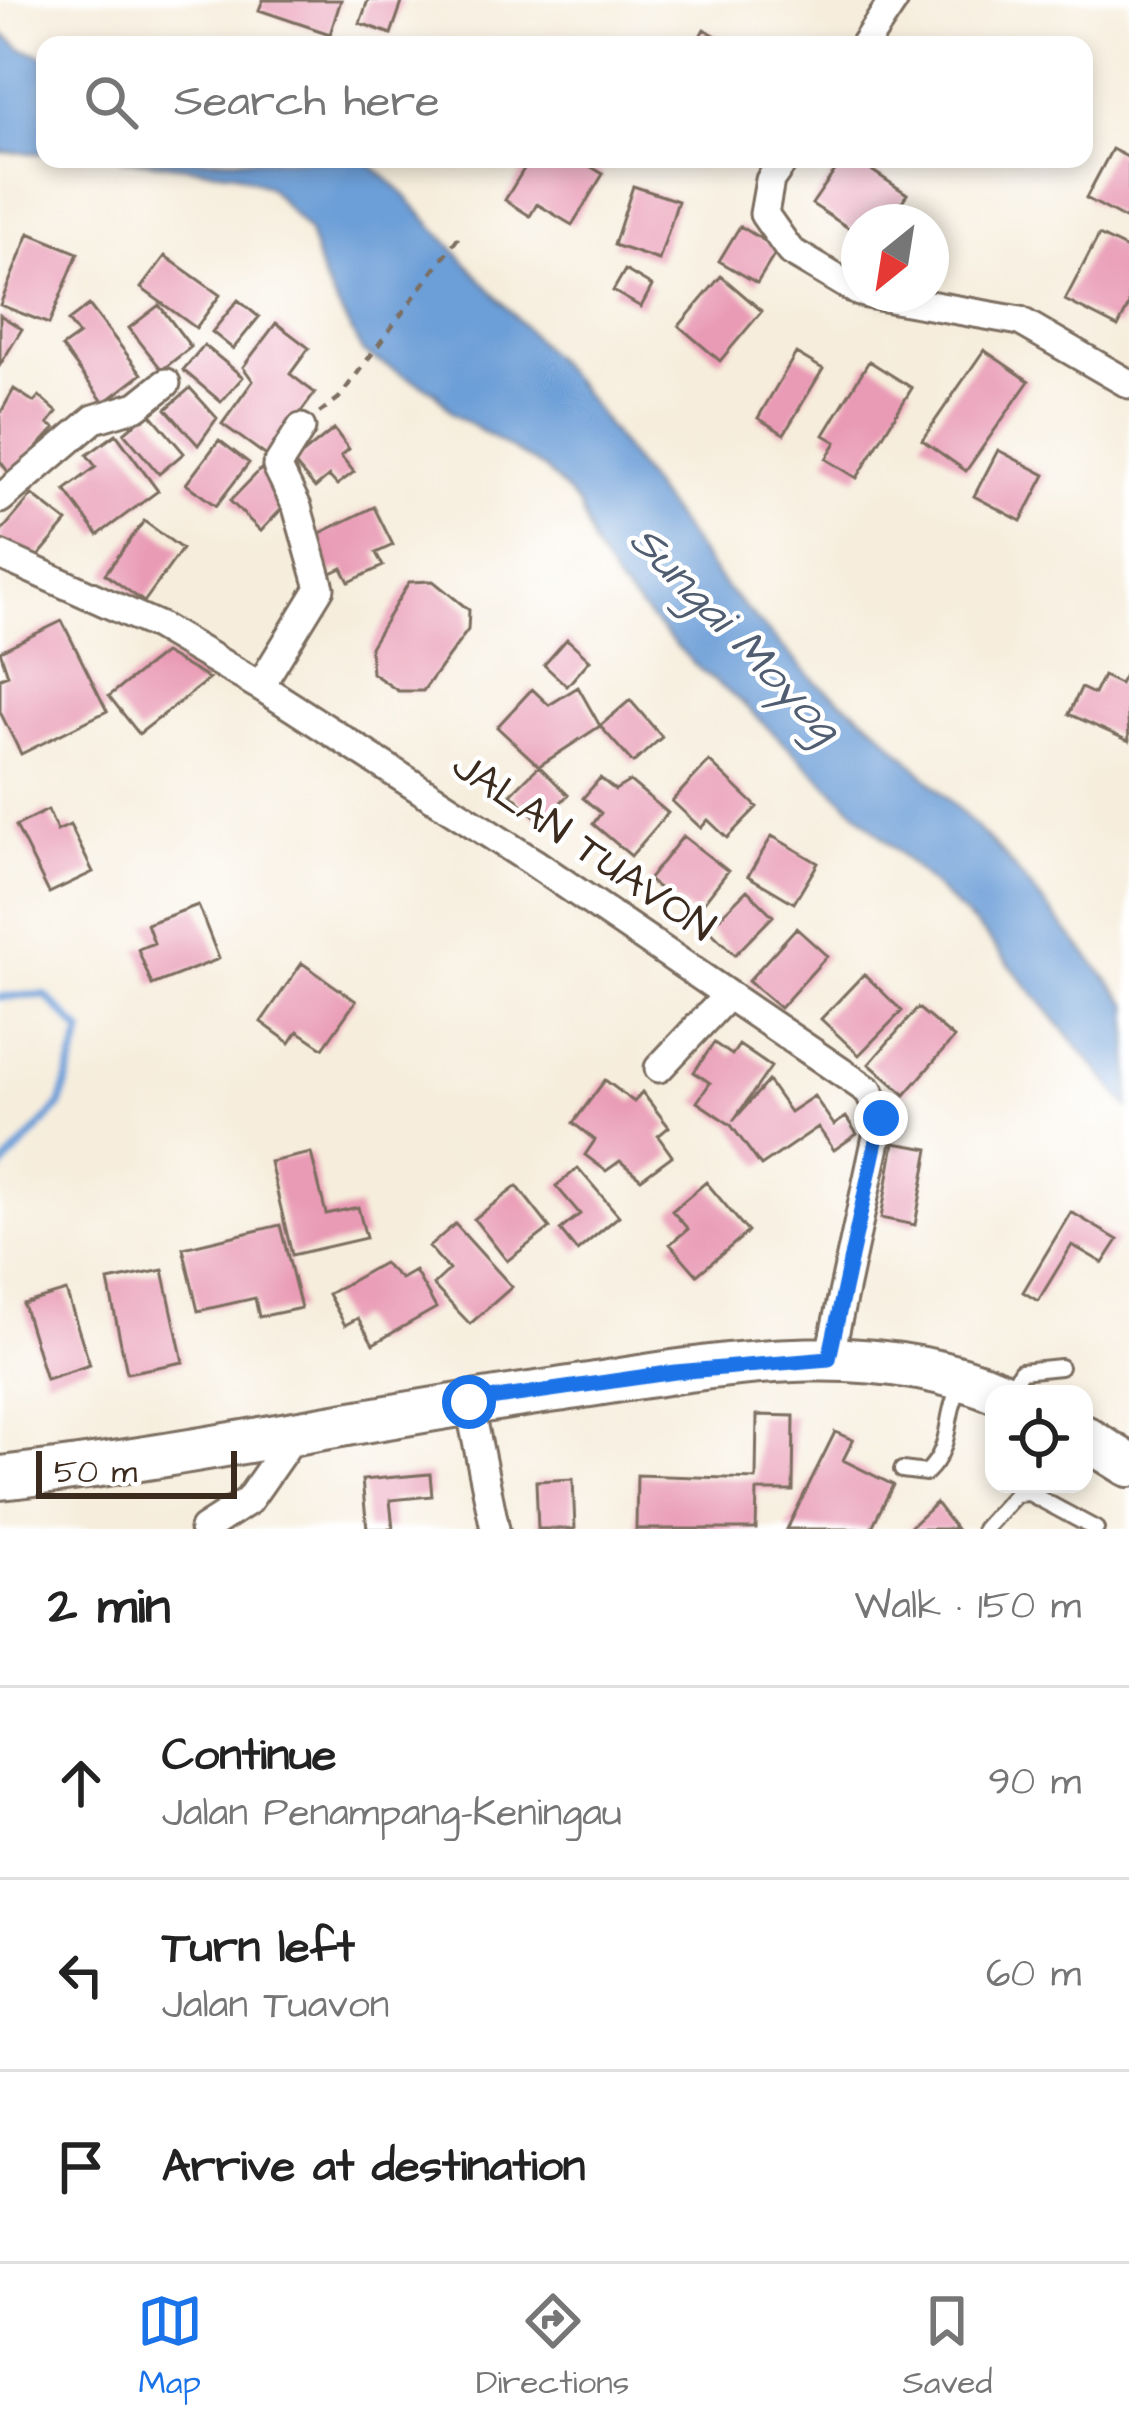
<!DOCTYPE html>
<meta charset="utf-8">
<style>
body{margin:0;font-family:"Architects Daughter",sans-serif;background:#f2f2f2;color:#222}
.controls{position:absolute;right:36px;bottom:36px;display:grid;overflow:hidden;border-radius:24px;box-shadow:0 6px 18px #0003}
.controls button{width:108px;height:108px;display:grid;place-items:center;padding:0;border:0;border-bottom:3px solid #e0e0e0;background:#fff;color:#222;font:60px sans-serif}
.compass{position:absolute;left:841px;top:204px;width:108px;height:108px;border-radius:50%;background:#fff;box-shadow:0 6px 18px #0003;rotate:210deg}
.scale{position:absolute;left:36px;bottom:30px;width:201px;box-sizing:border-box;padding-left:12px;border:6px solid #3b2a1e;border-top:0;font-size:33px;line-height:42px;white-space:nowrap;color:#3b2a1e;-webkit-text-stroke:9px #fff;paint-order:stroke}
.stop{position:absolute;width:36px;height:36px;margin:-27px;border:9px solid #1a73e8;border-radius:50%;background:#fff}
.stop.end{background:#1a73e8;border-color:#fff;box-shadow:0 3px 12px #0008}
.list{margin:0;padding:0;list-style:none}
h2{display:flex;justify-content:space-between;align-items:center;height:156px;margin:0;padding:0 48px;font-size:51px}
h2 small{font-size:39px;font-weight:400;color:#767676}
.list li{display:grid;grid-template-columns:78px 1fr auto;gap:36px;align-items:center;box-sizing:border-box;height:192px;padding:0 48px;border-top:3px solid #e0e0e0}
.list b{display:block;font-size:45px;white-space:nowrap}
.list p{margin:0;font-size:39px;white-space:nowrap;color:#767676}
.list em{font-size:39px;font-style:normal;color:#767676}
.icon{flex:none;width:66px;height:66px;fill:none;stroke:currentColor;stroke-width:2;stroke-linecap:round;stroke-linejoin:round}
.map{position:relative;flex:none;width:1129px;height:1529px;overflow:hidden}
.search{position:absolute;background:#fff;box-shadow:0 6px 18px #0003;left:36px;right:36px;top:36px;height:132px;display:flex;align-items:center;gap:30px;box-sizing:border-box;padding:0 42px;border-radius:24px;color:#767676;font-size:45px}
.sheet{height:732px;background:#fff}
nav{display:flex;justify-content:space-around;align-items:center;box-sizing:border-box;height:168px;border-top:3px solid #e0e0e0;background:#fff;font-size:33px;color:#767676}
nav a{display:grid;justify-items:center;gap:6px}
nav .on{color:#1a73e8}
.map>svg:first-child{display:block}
.water{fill:#6c9ed7;stroke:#54647a;stroke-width:3}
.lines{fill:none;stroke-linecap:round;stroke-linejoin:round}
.stream{stroke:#6c9ed7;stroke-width:8}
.building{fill:#e99bb5}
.service-casing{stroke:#7c6e60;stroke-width:20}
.minor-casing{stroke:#7c6e60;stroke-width:33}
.primary-casing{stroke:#7c6e60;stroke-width:48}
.path{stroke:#7c6e60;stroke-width:4.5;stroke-dasharray:9 9;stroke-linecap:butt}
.service{stroke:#fff;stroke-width:14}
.minor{stroke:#fff;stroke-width:27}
.primary{stroke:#fff;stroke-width:42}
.route{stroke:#1a73e8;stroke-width:15}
.labels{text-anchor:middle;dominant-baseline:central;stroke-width:9;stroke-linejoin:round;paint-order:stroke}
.street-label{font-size:42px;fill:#3b2a1e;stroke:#fff}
.water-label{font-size:45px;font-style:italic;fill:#515e71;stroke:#fff}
</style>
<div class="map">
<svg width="1129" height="1529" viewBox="0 0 1129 1529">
<rect width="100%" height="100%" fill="#fff"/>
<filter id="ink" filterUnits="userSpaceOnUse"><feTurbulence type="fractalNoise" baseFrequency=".00833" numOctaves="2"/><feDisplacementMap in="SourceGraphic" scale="24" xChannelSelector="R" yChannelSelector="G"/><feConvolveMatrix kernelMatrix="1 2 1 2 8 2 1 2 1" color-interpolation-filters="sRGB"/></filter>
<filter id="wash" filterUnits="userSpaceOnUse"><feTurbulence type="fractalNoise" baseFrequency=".004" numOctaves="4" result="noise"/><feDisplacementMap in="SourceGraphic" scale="48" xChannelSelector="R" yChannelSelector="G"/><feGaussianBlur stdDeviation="2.7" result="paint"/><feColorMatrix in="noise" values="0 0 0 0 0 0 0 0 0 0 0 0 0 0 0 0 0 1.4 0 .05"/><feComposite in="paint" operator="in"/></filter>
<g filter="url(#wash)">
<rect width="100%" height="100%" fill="#f6eddc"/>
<path class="water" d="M0 32 22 49 45 56V153L0 152Z
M120 159H364L398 188 579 387 725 587 816 682 873 724 1001 852 1129 1005V1108L985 935 741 702 698 668 618 585 593 546 580 506 545 469 453 414 435 392 363 353 323 279 309 232 270 188 237 173Z"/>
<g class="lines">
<path class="stream" d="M0 997 45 995 82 1032 60 1105 0 1170"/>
</g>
<g id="blocks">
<path class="building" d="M263 0H341L330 34 259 10Z
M368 0H403L391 34 360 23Z
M704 29 732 45H695Z
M1112 149 1129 158V221L1086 198Z
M530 159H578L603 174 572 225 537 204 530 216 505 200Z
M843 159H855L907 194 888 222H859V235L812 204Z
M633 186 678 201 659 260 614 245Z
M740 226 778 249 757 283 719 261Z
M29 233 78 253 49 324 0 305Z
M1099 235 1129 250V305L1118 327 1065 300Z
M165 256 220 295 196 328 141 288Z
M625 270 652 286 641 307 613 291Z
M721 276 762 311 720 361 679 326Z
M238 300 259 317 233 349 212 332Z
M89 305 142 374 104 403 62 347 79 335 68 321Z
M159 305 191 347 162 370 129 328Z
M0 315 22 329 0 365Z
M276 323 309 348 290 374 315 393 268 457 222 424 253 381 243 367Z
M204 345 243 377 221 402 183 370Z
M984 350 1029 381 966 471 922 440Z
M796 353 823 369 784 434 758 418Z
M869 361 912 388 857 478 826 459 836 442 824 435Z
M190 388 217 418 198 445 166 409Z
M14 389 34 402 39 396 57 412 48 424 55 428 11 476 0 461V414Z
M149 412 184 453 159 474 124 433Z
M334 429 349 449 341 456 354 472 337 485 329 476 315 488 293 462Z
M116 434 158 491 98 535 65 490 96 467 87 455Z
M219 440 249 463 216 506 186 484Z
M998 450 1045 475 1021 521 974 496Z
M265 465 288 502 261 531 230 501Z
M32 495 67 522 35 560 0 542V533Z
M374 507 393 545 376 553 383 566 349 582 342 568 329 574 310 538Z
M144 521 182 549 144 602 105 574Z
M433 581 469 610 468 630 423 691H398L372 673 370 647 409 582Z
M62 621 107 711 21 754 0 712V678L8 675 0 651Z
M567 639 590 660 567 686 544 665Z
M164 653 209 679 139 734 109 696Z
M1126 673 1129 741 1069 714 1081 688 1094 694 1103 676 1120 684Z
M578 687 600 726 539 766 497 727 532 689 549 705Z
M630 700 662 737 633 763 600 726Z
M709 761 757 807 727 838 708 820 701 828 672 801Z
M539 766 568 795 541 822 511 794Z
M600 778 615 790 630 781 668 813 631 856 593 824 601 813 583 798Z
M48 810 57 831 70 825 93 872 49 893 16 826Z
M683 836 728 871 694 915 648 880Z
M772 836 818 863 794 903 748 876Z
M747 890 773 916 735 955 708 929Z
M198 905 219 959 152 985 138 949 154 943 147 924Z
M796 928 827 956 780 1008 748 981Z
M302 963 356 1001 323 1048 298 1031 290 1043 261 1022Z
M864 974 902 1011 859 1055 821 1019Z
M918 1008 954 1038 905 1095 869 1064Z
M714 1043 732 1055 739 1045 771 1067 733 1121 768 1081 790 1112 814 1096 834 1125 846 1117 857 1134 834 1150 818 1127 761 1166 731 1125 697 1102 710 1083 694 1072Z
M605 1080 634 1102 642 1092 669 1127 658 1136 672 1156 641 1179 620 1161 606 1171 585 1155 595 1140 573 1123Z
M894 1143 929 1149 915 1225 881 1218Z
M311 1153 326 1214 358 1207 366 1238 292 1255 270 1162Z
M578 1168 619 1216 577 1251 560 1230 580 1214 556 1186Z
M706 1182 748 1232 697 1275 670 1244 688 1229 672 1211Z
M517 1186 550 1228 507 1261 474 1219Z
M1071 1212 1118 1240 1103 1263 1072 1245 1038 1301 1023 1292Z
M455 1224 512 1287 470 1324 433 1285 449 1270 429 1247Z
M280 1225 301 1308 259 1317 255 1298 198 1311 183 1248Z
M383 1263 401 1279 415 1271 436 1308 373 1344 358 1318 345 1325 328 1294Z
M163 1270 183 1362 127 1373 108 1281Z
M66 1291 90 1365 46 1379 23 1304Z
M757 1415 794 1416 793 1491H757L756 1529H636L637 1475 756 1479Z
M835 1432 853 1440 843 1460 893 1485 871 1529H787Z
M430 1474 432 1496 390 1500 393 1529H367L362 1480Z
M573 1479 575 1529H538L536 1481Z
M936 1503 956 1529H908Z"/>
</g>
</g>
<g filter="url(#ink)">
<use href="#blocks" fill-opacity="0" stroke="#7c6e60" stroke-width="3"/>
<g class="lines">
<defs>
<path id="service" d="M1007 1394 1021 1371 1060 1367
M902 1470 926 1473C954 1447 943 1417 960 1387
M984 1529 1016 1494 1029 1493 1096 1529"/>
<path id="minor" d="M864 45 894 0
M785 159 770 180 764 214 790 251 859 292
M867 294 1020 321 1129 384
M0 499 94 419 137 406 166 383
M0 555 158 626 260 686 533 862 869 1091 881 1118 829 1359
M260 686 320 588 297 507 277 466 301 428
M659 1068 728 995
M469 1402 495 1529
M204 1529 248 1501 297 1431"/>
<path id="primary" d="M1084 1437 1129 1465
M0 1478C186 1457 371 1416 557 1390 704 1368 863 1332 1004 1394"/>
</defs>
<use href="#service" class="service-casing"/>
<use href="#minor" class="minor-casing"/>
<use href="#primary" class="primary-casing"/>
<path class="path" d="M319 413 339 398 463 231"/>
<use href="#service" class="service"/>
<use href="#minor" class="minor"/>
<use href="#primary" class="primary"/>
</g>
</g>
<g class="lines" filter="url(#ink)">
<path class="route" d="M469 1402 675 1372 829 1359 881 1118"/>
</g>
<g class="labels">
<g class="street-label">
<text transform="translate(583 847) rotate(34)">JALAN TUAVON</text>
</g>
<g class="water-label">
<text transform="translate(735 634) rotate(46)">Sungai Moyog</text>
</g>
</g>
</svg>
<div class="controls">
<button><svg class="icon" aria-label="locate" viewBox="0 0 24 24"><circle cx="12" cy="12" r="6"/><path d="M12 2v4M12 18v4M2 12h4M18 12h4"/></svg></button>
</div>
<svg class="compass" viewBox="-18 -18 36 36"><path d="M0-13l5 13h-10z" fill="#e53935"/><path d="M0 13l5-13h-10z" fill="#767676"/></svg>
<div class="scale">50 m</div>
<div class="stop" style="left:469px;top:1402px"></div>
<div class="stop end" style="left:881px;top:1118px"></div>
<div class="search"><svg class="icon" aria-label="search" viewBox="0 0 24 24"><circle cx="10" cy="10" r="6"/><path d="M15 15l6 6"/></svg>Search here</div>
</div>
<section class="sheet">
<h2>2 min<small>Walk · 150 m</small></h2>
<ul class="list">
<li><svg class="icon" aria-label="ahead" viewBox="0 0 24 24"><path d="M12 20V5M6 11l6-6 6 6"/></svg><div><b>Continue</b><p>Jalan Penampang-Keningau</p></div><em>90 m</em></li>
<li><svg class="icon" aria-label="left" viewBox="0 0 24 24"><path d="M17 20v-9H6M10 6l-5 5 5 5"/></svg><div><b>Turn left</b><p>Jalan Tuavon</p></div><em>60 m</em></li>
<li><svg class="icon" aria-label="arrive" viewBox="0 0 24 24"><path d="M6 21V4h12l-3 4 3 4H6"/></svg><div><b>Arrive at destination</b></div></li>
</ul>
</section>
<nav>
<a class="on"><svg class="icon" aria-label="map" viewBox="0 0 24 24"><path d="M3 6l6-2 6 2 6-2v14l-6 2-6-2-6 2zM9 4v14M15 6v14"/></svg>Map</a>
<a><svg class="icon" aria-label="directions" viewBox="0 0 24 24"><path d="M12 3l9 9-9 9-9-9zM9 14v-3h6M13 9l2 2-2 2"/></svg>Directions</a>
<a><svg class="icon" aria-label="saved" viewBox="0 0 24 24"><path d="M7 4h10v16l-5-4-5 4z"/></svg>Saved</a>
</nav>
